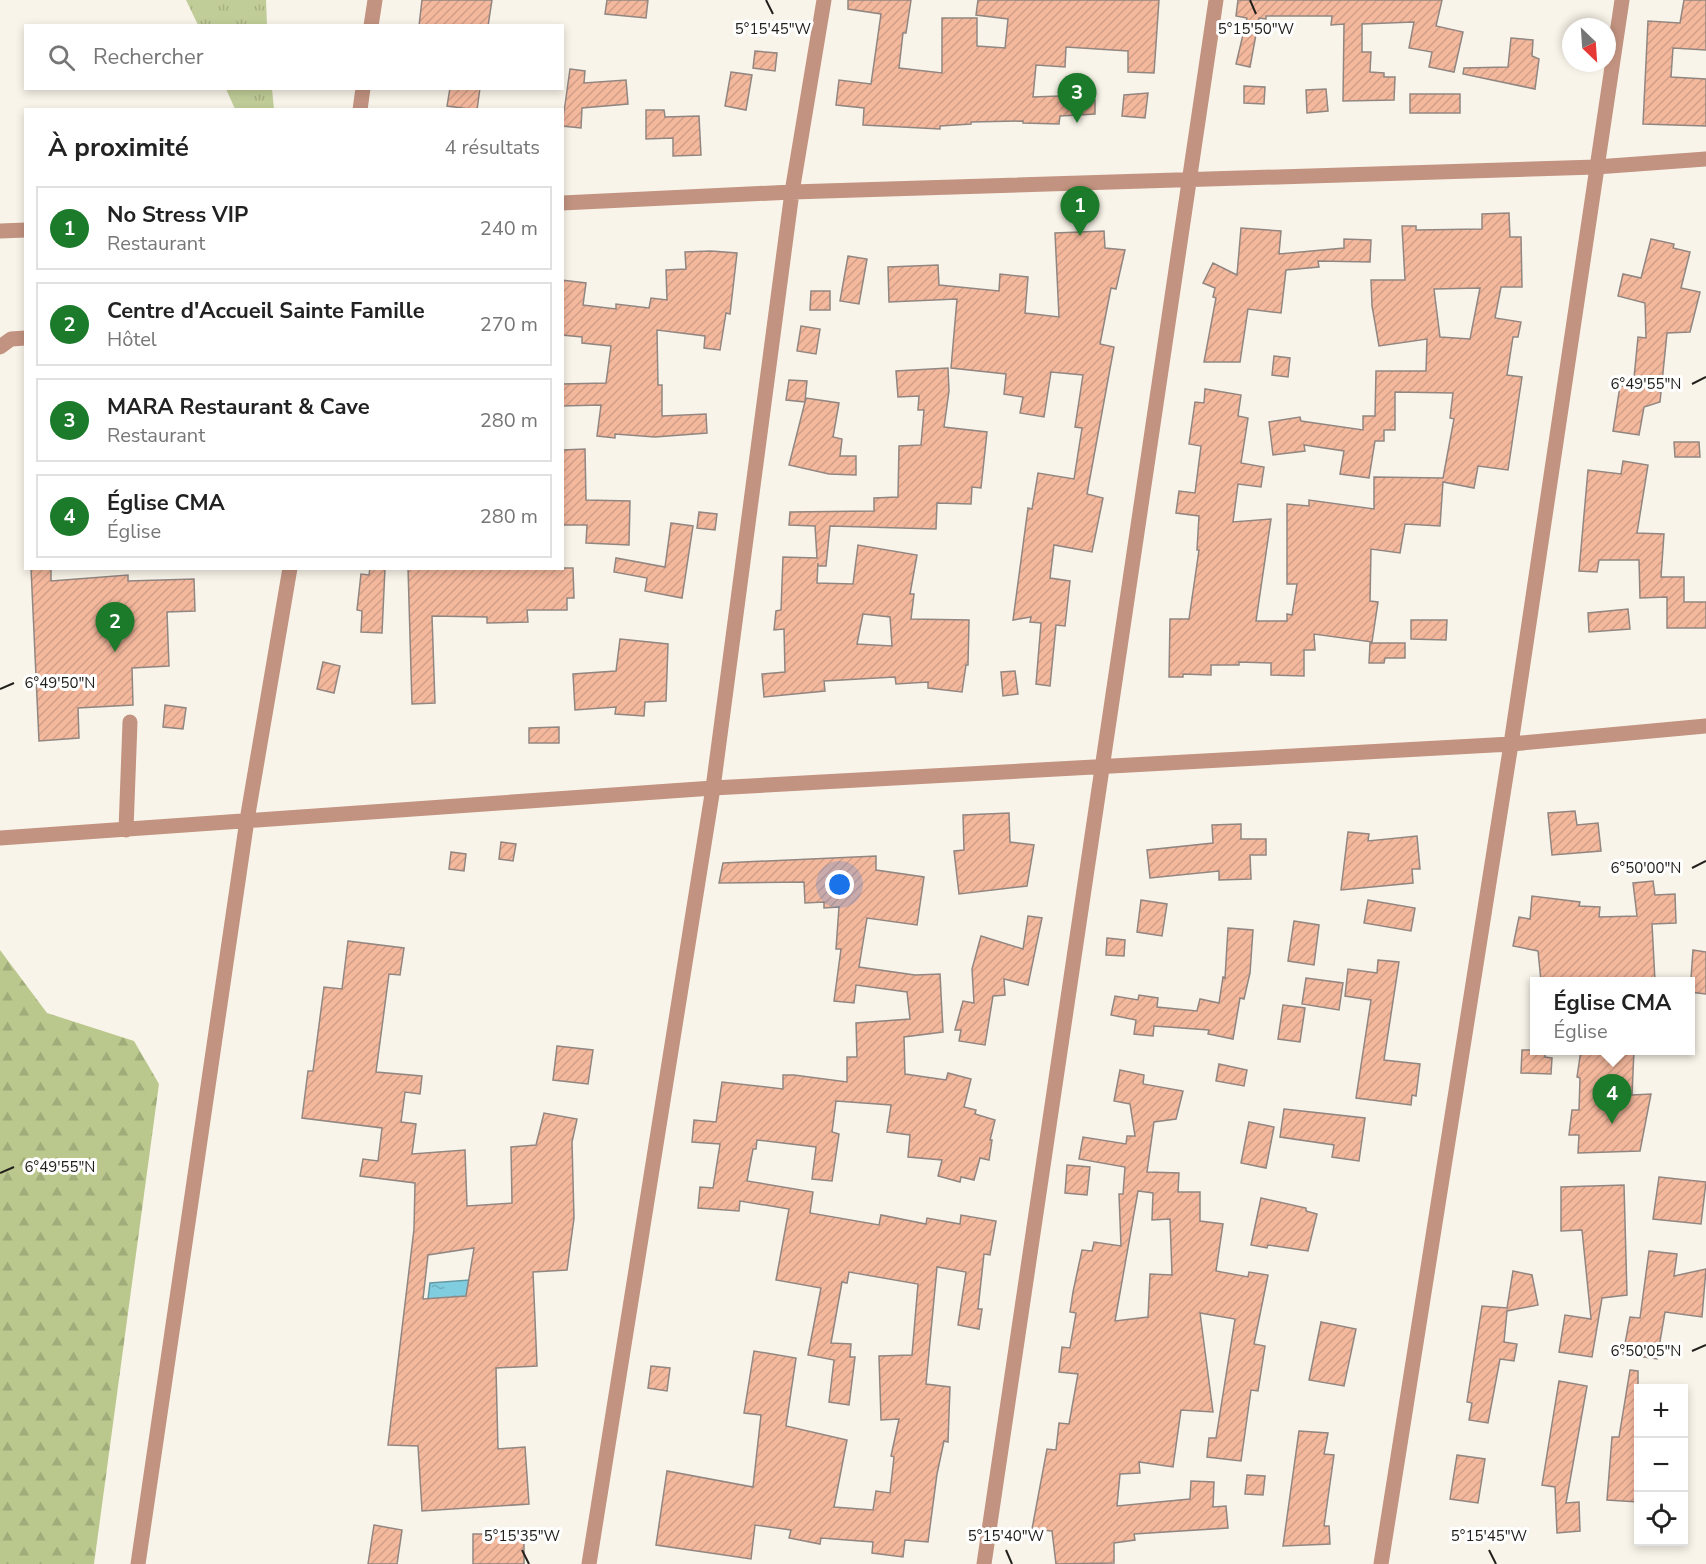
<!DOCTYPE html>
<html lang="fr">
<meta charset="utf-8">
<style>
body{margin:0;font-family:"Nunito Sans",sans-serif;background:#f2f2f2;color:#222}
.controls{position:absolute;right:18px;bottom:18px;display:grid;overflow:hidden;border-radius:0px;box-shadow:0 3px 9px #0003}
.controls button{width:54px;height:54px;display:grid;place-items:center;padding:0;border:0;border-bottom:2px solid #e0e0e0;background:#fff;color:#222;font:30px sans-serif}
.compass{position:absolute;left:1562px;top:18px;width:54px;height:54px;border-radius:50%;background:#fff;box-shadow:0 3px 9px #0003;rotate:155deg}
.you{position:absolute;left:840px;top:885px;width:21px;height:21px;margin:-15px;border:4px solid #fff;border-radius:50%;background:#1a73e8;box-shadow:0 0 0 9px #1a73e833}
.badge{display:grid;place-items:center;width:39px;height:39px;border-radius:50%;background:#1c7a2b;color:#fff;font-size:20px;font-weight:700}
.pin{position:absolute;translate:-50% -50px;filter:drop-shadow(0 2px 3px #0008)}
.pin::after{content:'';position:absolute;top:32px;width:21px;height:18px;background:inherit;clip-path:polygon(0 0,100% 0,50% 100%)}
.popup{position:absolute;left:1530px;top:977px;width:165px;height:78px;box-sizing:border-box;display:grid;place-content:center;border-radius:0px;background:#fff;filter:drop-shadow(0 2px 4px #0005);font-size:20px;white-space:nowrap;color:#767676}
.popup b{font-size:22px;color:#222}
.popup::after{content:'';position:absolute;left:50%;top:100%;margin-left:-12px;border:12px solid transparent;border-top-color:#fff}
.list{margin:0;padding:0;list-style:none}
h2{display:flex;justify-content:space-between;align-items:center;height:78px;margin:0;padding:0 24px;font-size:26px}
h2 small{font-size:20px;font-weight:400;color:#767676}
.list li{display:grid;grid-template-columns:39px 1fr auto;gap:18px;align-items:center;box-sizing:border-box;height:84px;margin:0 12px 12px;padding:0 12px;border:2px solid #e0e0e0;border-radius:0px}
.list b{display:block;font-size:22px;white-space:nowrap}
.list p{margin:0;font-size:20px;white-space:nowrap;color:#767676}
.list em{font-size:20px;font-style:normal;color:#767676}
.icon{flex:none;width:33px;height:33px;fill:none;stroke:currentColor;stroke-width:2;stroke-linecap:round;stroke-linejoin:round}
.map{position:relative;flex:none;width:1706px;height:1564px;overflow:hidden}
.search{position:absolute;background:#fff;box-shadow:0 3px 9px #0003;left:24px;top:24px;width:540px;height:66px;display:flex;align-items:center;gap:15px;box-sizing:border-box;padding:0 21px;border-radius:0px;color:#767676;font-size:22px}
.panel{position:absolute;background:#fff;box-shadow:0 3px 9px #0003;left:24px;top:108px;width:540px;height:462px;border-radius:0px}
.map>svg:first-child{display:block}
.grass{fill:url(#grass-tufts)}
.forest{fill:url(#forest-firs)}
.water{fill:url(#water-ripples);stroke:#6499a4;stroke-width:1.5}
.building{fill:url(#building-hatch);stroke:#918681;stroke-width:1.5;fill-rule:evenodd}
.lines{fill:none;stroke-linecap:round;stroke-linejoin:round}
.minor{stroke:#c29380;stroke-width:15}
.ticks{fill:none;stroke:#22201c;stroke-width:2}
.ticks-label{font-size:15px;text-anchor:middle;fill:#22201c;stroke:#fff;stroke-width:6;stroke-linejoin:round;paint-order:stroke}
</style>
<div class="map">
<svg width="1706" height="1564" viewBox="0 0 1706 1564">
<defs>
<pattern id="grass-tufts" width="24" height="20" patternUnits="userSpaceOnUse" patternTransform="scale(1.5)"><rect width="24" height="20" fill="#c1cd98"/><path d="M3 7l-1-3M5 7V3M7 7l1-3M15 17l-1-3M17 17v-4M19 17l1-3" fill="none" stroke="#a6b082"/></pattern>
<pattern id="forest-firs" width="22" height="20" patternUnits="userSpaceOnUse" patternTransform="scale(1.5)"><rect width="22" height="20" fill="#bbc88d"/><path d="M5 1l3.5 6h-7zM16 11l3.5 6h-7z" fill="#a0ac79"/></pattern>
<pattern id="water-ripples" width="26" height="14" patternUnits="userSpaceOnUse" patternTransform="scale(1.5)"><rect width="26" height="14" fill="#80cddf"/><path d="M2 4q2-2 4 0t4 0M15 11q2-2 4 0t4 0" fill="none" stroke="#6eb0bf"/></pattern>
<pattern id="building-hatch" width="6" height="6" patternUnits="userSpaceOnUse" patternTransform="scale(1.5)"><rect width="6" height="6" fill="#f4b89d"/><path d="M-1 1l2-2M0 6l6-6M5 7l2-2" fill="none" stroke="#d19e87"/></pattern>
</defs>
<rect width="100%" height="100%" fill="#f9f4e9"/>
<path class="grass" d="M186 0H266L267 25H198Z
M226 89H272L274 109H235Z"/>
<path class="forest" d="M0 950 47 1013 134 1041 159 1084 94 1564H0Z"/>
<path class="water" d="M469 1280 466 1297 428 1299 430 1283Z"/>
<path class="building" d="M422 0H492L488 26H419Z
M607 0H648L646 18 605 14Z
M848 0H911L906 33H903L899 68 942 73V18H977V46L1005 48 1008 19 976 15 978 0H1159L1154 73 1128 72V51L1066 47 1065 67 1036 65 1033 97 1086 95V100H1095V114L1060 116 1059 124 1023 123V121L971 122V124L940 126V129L863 125 864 108 836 105 839 80 871 84 881 14 848 9Z
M1238 0H1442L1436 26 1463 32 1454 72 1429 67 1432 52 1409 48 1414 22 1362 24V52H1371L1370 72 1384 73V77H1395L1394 100 1343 101 1344 24 1331 25 1332 16H1266V19L1259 18 1250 67 1236 64 1247 18 1236 16Z
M1684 0H1706V50L1673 48 1671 77 1706 79V126L1643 124 1648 21 1680 23Z
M1511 38 1533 40 1532 56 1539 59 1535 89 1463 74 1464 68 1508 67Z
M755 51 777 53 775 71 753 68Z
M570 69 585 71 584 83 626 80 628 104 582 108 581 128 562 126Z
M731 72 752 75 746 110 725 106Z
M1244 86 1265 87 1264 104 1244 103Z
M450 88H480L477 110 447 106Z
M1326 89 1328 111 1307 113 1306 90Z
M1148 93 1145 118 1122 116 1124 95Z
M1410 94H1460V113H1410Z
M646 110H664L665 117 699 116 701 155 673 156V138L646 139Z
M1509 213 1510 237H1521L1522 287H1501L1495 318 1521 322 1518 337H1513L1507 375 1522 377 1508 470 1478 466 1474 488 1443 482 1440 526 1405 524 1400 553 1371 549 1370 601 1378 602 1372 642 1314 634 1315 650H1304V676L1271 675V663L1239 662V665H1211V675L1183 674V677H1169L1170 619H1189L1199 550H1197L1199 516 1176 513 1179 491 1195 493 1201 446 1189 444 1195 402 1204 403 1205 389 1241 395 1238 416 1248 418 1241 463 1264 467 1261 487 1238 484 1233 522 1271 519 1256 621H1287V614L1292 615 1297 584H1287V504L1309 506V500L1374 509V477L1443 478 1454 419 1450 418 1453 393 1395 392V430H1384V441H1375L1369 478 1340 474 1344 451 1304 445 1305 451 1273 455 1269 422 1300 417 1301 421 1363 430V416H1375L1376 371H1426L1427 339 1379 346 1372 306 1371 280H1405L1402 226H1416V230L1482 229V214ZM1480 288 1470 339 1440 337 1434 289Z
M1241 228 1281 231 1279 254 1344 248V239L1371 240 1370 262 1318 261 1319 267 1286 270 1281 313 1248 309 1240 362H1204L1216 298 1213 297 1215 288 1203 283 1213 263 1237 275Z
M1104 231 1105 248 1125 250 1116 289 1111 288 1100 344 1114 347 1087 494 1103 498 1092 552 1054 545 1050 578 1070 581 1065 626 1056 625 1050 686 1036 684 1041 623 1030 622 1031 617 1013 620 1028 508 1032 509 1038 473 1074 479 1082 428 1075 427 1083 375 1051 372 1044 417 1020 413 1023 397 1004 394 1006 374 951 368 957 299 889 302 888 267 938 265 939 285 999 291 1000 274 1028 277 1025 313 1059 317 1055 233Z
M1651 239 1674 244 1673 248 1690 252 1681 288 1700 292 1690 332 1667 333 1660 402 1644 407 1639 435 1613 431 1620 386 1633 388 1638 337 1646 338 1645 303 1618 296 1623 274 1641 278Z
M711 251 737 253 730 314 726 313 720 350 704 348 705 336 657 330 658 385H662V416L706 414 707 433 655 437 615 434V438L597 436 601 405 562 406V384L606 383 611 346 582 343V337L562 335V280L586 283 583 305 616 309V304L649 308 651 298 667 300 666 270 686 269 685 252Z
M848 256 867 259 859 304 840 301Z
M811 291H830V310H810Z
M801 326 820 329 816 354 797 351Z
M1274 356 1290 358 1288 377 1272 375Z
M948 368 949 391 944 427 987 432 981 488 972 487 971 504 937 503 936 529 830 526 826 566H818V563L817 583 853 584 858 545 917 555 910 594H914L911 619 969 620 968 665H966L962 692 928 688V682L896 684 895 677 824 681 825 691 764 697 762 674 785 672 784 629 774 630 776 611 781 610 783 557 817 558 815 526 789 525 790 512 874 511V498L898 497 899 446 921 445 924 410H918L919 396 898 397 896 371ZM863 614 890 617 892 646 857 644Z
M789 380 807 381 805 401 806 398 839 403 833 437 842 439 840 456H856V475L829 474 789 465 805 402 786 400Z
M1674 442H1699L1700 457H1675Z
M585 449 586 500 630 501 629 545 586 543 587 525H562L563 450Z
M1623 461 1648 465 1637 533 1664 534 1661 577H1684V602H1706V628H1667V597L1640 598 1639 560H1599L1597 572 1579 571 1588 470 1621 474Z
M699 512 717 514 715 530 697 528Z
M671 523 693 526 682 598 645 591 647 578 614 572 616 558 665 567Z
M31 568H51V581L128 575V581L194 579 195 611 167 612 169 666 132 668 133 705 78 708 79 738 39 741Z
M370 568H385L382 633 361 632 362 611 357 610 361 574 369 575Z
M408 568H573L574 598H567V610H527L528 622 487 623V617L432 616 435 703 412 704Z
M1628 609 1630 629 1589 632 1588 613Z
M1411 620H1447L1446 640 1411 639Z
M620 639 668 644 666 701 645 702 644 716 615 714 616 707 575 710 573 674 616 671Z
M1370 643H1405V658H1385L1384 663H1369Z
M323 662 340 666 334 693 317 689Z
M1015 671 1018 694 1003 696 1001 672Z
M165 705 186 708 183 729 163 727Z
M559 727V743H529V728Z
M1575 811 1577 825 1598 823 1601 851 1552 855 1548 813Z
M1009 813 1010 842 1034 845 1027 886 959 894 954 851 964 850 963 815Z
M1241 824V839H1266V855H1250L1251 879 1219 880V871L1150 878 1147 850 1213 843 1212 825Z
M1348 832 1369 834 1368 841 1417 836 1420 869H1412L1413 883 1341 890Z
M501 842 516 844 513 861 499 859Z
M451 852 466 854 464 871 449 869Z
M876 856V870L924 877 917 925 867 918 859 967 915 975 940 974 943 1032 904 1037 905 1074 946 1080 948 1073 971 1079 964 1107 976 1110 975 1114 995 1120 990 1140H992L989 1160 980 1158 974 1180 961 1177 960 1182 938 1176 942 1160 908 1157 910 1135 887 1132 891 1105 836 1101 832 1132 839 1134 832 1181 812 1179 816 1147 757 1140 756 1149H753L747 1181 813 1192 810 1213 879 1225 881 1215 926 1224 927 1218 960 1224 961 1215 996 1221 990 1255 984 1254 978 1309H982L979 1329 958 1325 966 1272 937 1267 926 1384 950 1387 948 1442 944 1441 937 1474 928 1542 905 1540 903 1557 872 1553 873 1542 821 1538 820 1544 789 1538 791 1530 755 1525 751 1559 656 1545 667 1471 753 1487 761 1415 744 1413 754 1351 796 1358 786 1426 847 1440 834 1507 873 1510 876 1491 890 1493 894 1457 891 1456 899 1419 881 1420 879 1356 912 1355 918 1284 849 1272 847 1283 842 1282 831 1343 851 1344 850 1357H855L849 1405 829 1402 834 1360 808 1355 821 1288 776 1280 789 1209 740 1201 739 1211 698 1208 700 1187 713 1188 720 1144 692 1142 694 1120 716 1122 722 1082 783 1089V1075H794L847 1082V1057H857L856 1023 910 1019 907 992 856 985 854 1003 834 1001 841 949H836L839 907 824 908V902L805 903 804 882 719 883 723 863Z
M1653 881 1655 895 1675 894 1676 923 1652 924 1655 981H1541L1538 951 1513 946 1519 917 1530 919 1532 896 1580 902 1579 906 1600 907 1599 917 1637 916 1633 883Z
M1141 900 1167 904 1162 936 1137 932Z
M1368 900 1415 908 1411 931 1364 923Z
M1028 916 1042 918 1028 985 1004 979 1005 995 993 996 985 1045 959 1041 961 1030H955L963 1001 974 1003 972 969 981 936 1023 949Z
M1294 921 1319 925 1314 965 1288 961Z
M1228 928 1253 930 1250 973 1244 999 1240 998 1233 1039 1208 1034 1209 1030 1154 1026 1153 1036 1134 1034 1136 1020 1111 1015 1115 996 1138 1000 1139 995 1158 998 1157 1007 1197 1011 1200 999 1219 1003 1223 977 1225 978Z
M1107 938 1125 940 1124 956 1106 955Z
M348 941 404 948 400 975 389 974 376 1072 422 1076 420 1094 405 1092 401 1122 416 1124 412 1154 465 1150 467 1206 512 1203 511 1147 536 1145 544 1113 577 1119 572 1142 574 1218 567 1270 533 1272 537 1366 496 1368 498 1449 525 1447 529 1504 422 1511 418 1446 388 1445 414 1229 415 1183 360 1176 363 1159 378 1161 382 1128 302 1118 308 1071H313L324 987 342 989ZM474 1248 466 1296 423 1299 428 1255Z
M1693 950 1706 952V994L1690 992Z
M1378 960 1399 962 1384 1060 1420 1064 1416 1096 1412 1095 1411 1105 1356 1098 1371 1000 1345 996 1348 969 1377 973Z
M1306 978 1343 983 1339 1010 1302 1004Z
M1283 1005 1305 1008 1300 1042 1278 1039Z
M557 1046 593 1050 588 1084 553 1080Z
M1522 1050H1545V1057L1552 1058 1551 1074 1521 1073Z
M1581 1050H1634L1632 1095 1651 1094 1640 1151 1578 1153 1579 1135H1569L1572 1110H1579L1580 1078 1577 1077Z
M1219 1064 1247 1070 1244 1086 1216 1081Z
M1120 1070 1144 1075 1143 1084 1183 1091 1176 1119 1154 1122 1147 1172 1179 1173 1178 1192H1200V1221L1223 1224 1216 1271 1248 1277 1249 1272 1268 1275 1254 1344 1265 1346 1258 1391 1251 1390 1241 1461 1207 1457 1209 1438H1216L1235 1319 1200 1313 1213 1412 1181 1410 1173 1467 1139 1462 1140 1473 1120 1474 1117 1506 1190 1499 1191 1481 1214 1482 1213 1507 1226 1506 1228 1528 1134 1534 1135 1540 1114 1543V1563L1056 1564 1052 1531 1032 1529 1047 1449 1056 1450 1059 1423 1069 1424 1078 1374 1059 1372 1062 1347 1070 1348 1076 1313 1070 1312 1073 1292 1082 1250 1092 1251 1094 1242 1121 1246 1119 1194H1123L1125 1167 1079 1159 1083 1137 1126 1144 1127 1136H1135L1130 1104 1114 1101ZM1138 1191 1153 1193 1152 1220 1170 1219 1172 1275 1150 1274 1148 1317 1115 1321Z
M1284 1109 1365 1118 1359 1161 1332 1157 1334 1145 1280 1137Z
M1249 1122 1274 1127 1266 1168 1241 1163Z
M1067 1165 1090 1167 1087 1195 1065 1193Z
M1659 1177 1706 1182 1701 1224 1653 1219Z
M1624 1185 1627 1295 1602 1298 1592 1357 1559 1352 1565 1315 1591 1319 1582 1230 1561 1231V1187Z
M1261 1198 1306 1208V1211L1317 1214 1308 1251 1268 1245 1267 1248 1251 1245Z
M1649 1251 1677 1254 1674 1276 1706 1269 1702 1317 1665 1312 1657 1359 1623 1354 1630 1317 1640 1318Z
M1513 1271 1532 1275 1538 1305 1507 1311 1504 1342 1517 1344 1514 1361 1500 1359 1488 1423 1469 1420 1472 1403 1467 1402 1482 1306 1507 1308Z
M1321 1322 1356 1329 1344 1386 1309 1380Z
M651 1366 670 1368 667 1391 648 1388Z
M1630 1370 1638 1371V1502L1607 1500 1612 1437H1619Z
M1559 1381 1587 1386 1566 1503 1579 1502 1580 1531 1557 1533 1555 1487 1542 1485Z
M1299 1431 1328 1433 1324 1454 1334 1455 1324 1526H1329L1330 1544 1283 1546Z
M1457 1455 1485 1459 1478 1503 1450 1499Z
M1247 1475 1265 1476 1263 1495 1245 1494Z
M374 1525 402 1530 397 1564H368Z
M473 1534H524V1564H473Z"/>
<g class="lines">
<path class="minor" d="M371 26 375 0
M360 110 363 88
M562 203 792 192 1596 167 1706 159
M0 231 26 230
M0 347 11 339 26 338
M126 830 130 722
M0 838 713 788 1511 744 1706 726
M138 1564 247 820 290 568
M589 1564 713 788 792 192 824 0
M984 1564 1216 0
M1381 1564 1511 744 1622 0"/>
</g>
<path class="ticks" d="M766 0 773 14M1250 0 1256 14M1692 384 1706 377M0 689 14 683M1692 868 1706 861M0 1173 14 1167M1692 1351 1706 1345M522 1550 529 1564M1006 1550 1012 1564M1489 1550 1496 1564"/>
<g class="ticks-label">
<text x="773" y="34">5°15'45"W</text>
<text x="1256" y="34">5°15'50"W</text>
<text x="1646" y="389">6°49'55"N</text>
<text x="60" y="688">6°49'50"N</text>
<text x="1646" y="873">6°50'00"N</text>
<text x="60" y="1172">6°49'55"N</text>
<text x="1646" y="1356">6°50'05"N</text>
<text x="522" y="1541">5°15'35"W</text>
<text x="1006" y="1541">5°15'40"W</text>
<text x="1489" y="1541">5°15'45"W</text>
</g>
</svg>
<div class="controls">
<button>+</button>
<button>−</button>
<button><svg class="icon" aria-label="locate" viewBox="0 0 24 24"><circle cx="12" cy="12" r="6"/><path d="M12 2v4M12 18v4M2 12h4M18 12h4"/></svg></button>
</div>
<svg class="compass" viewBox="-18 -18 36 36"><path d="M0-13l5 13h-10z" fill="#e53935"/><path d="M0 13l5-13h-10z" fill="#767676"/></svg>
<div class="you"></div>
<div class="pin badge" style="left:1080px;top:236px">1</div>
<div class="pin badge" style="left:115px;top:652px">2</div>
<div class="pin badge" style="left:1077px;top:123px">3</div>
<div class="pin badge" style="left:1612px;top:1124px">4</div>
<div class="popup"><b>Église CMA</b>Église</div>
<div class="search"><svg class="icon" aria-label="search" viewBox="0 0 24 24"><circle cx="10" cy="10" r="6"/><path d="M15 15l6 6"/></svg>Rechercher</div>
<section class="panel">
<h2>À proximité<small>4 résultats</small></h2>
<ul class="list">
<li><span class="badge">1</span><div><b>No Stress VIP</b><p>Restaurant</p></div><em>240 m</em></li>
<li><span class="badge">2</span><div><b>Centre d'Accueil Sainte Famille</b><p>Hôtel</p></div><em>270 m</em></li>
<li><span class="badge">3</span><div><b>MARA Restaurant &amp; Cave</b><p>Restaurant</p></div><em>280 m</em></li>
<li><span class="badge">4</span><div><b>Église CMA</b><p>Église</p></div><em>280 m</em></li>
</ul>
</section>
</div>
